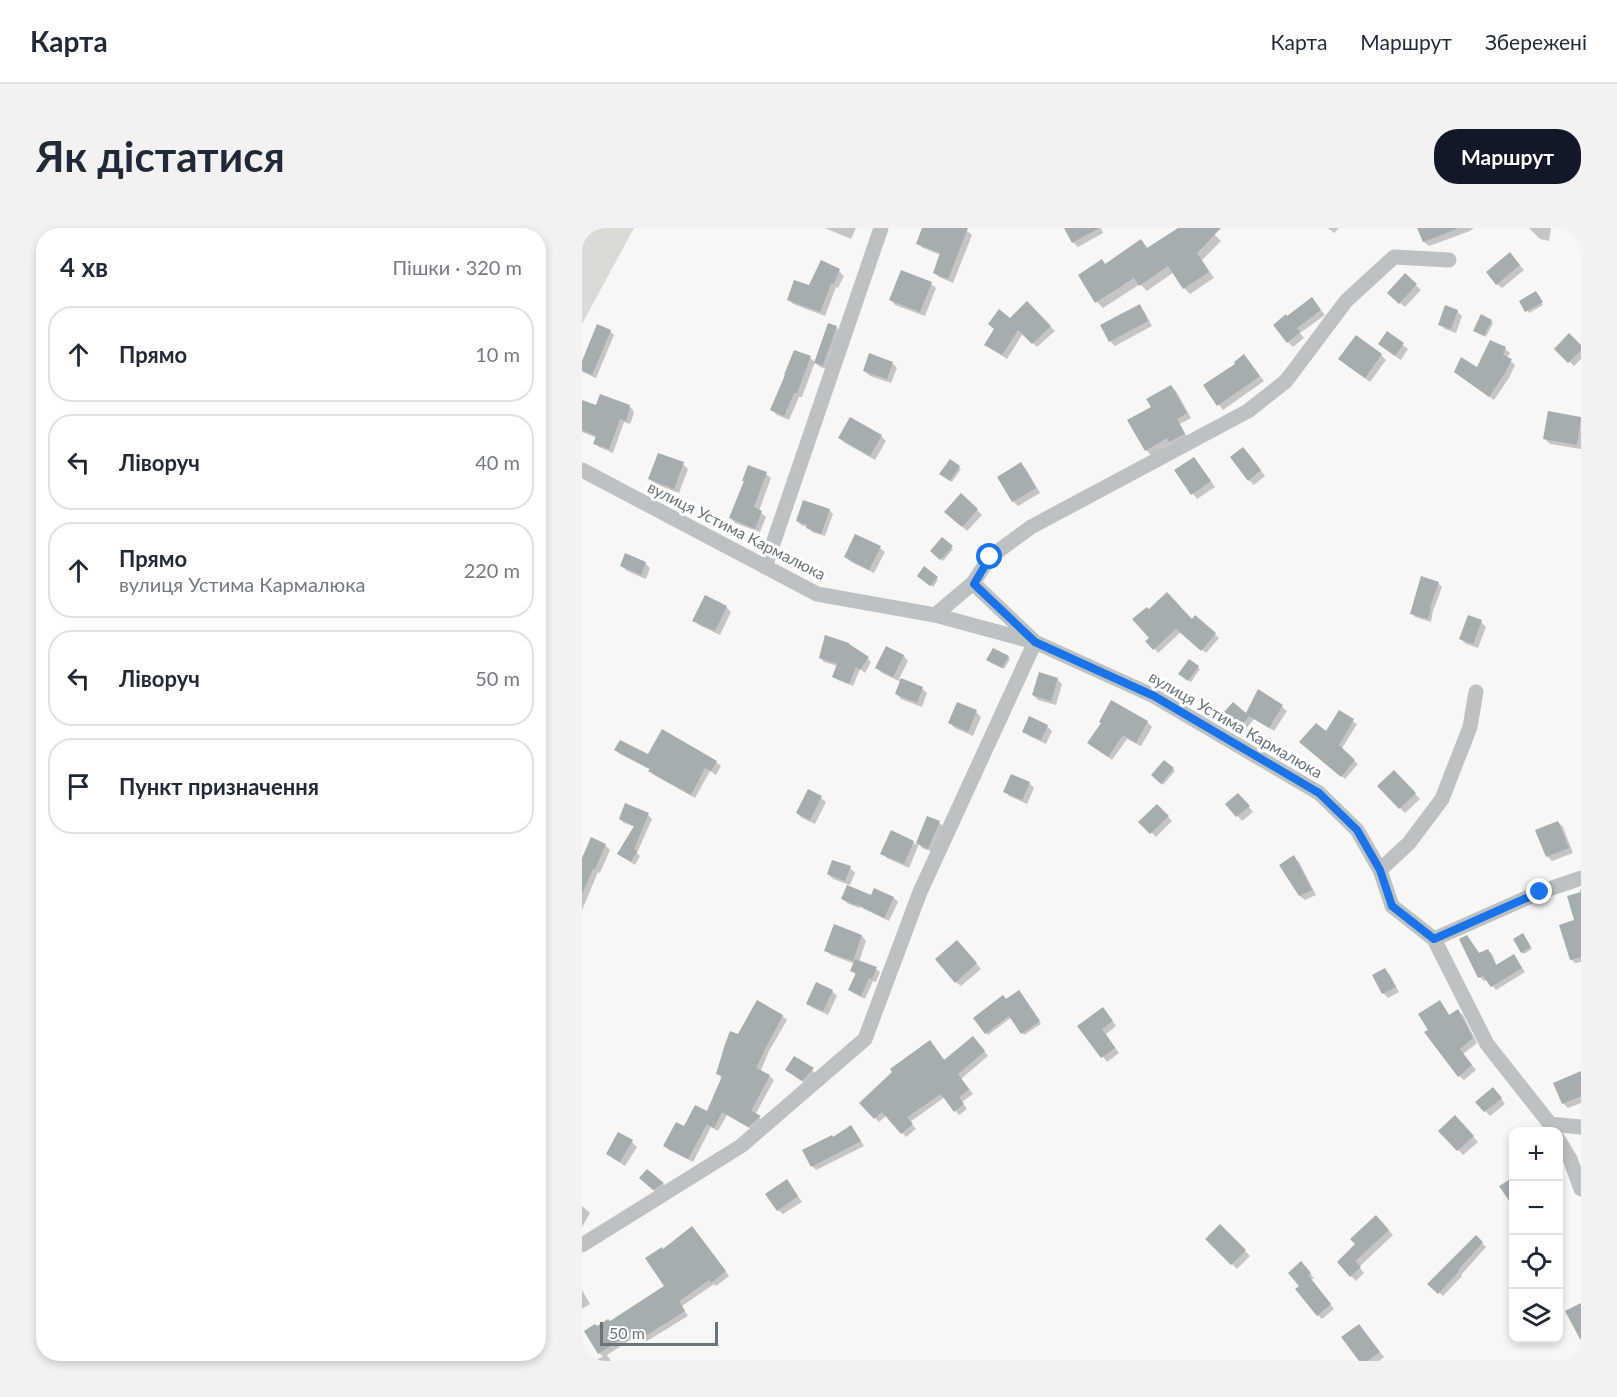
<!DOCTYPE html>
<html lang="uk">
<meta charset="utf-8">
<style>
body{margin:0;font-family:Lato,sans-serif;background:#f2f2f3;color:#1f2937}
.controls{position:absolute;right:18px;bottom:18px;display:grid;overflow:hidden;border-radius:12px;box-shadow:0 3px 9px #0003}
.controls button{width:54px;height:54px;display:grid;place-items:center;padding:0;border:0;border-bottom:2px solid #e0e1e3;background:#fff;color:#1f2937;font:30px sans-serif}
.scale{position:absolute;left:18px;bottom:15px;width:118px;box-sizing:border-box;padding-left:6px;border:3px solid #65767d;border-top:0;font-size:16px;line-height:21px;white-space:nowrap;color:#65767d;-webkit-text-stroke:4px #fff;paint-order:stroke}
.stop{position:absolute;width:18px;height:18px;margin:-14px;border:4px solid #1a73e8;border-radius:50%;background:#fff}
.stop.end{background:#1a73e8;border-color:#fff;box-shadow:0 2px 6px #0008}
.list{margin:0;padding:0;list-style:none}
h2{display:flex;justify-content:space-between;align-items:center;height:78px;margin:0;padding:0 24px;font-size:26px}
h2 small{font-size:20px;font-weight:400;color:#747a83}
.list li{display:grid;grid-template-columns:39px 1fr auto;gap:18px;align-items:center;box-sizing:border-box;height:96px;margin:0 12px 12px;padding:0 12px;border:2px solid #e0e1e3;border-radius:24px}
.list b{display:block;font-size:22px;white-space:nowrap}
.list p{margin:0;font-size:20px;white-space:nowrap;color:#747a83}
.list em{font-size:20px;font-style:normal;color:#747a83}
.icon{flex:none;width:33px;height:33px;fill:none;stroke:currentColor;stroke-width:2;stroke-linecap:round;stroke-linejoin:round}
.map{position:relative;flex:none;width:999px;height:1133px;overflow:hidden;border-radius:24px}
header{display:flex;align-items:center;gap:36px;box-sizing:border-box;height:84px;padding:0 30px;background:#fff;border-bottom:2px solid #e0e1e3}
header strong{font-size:28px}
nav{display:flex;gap:33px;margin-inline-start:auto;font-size:21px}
.intro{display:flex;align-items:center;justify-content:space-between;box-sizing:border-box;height:144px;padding:0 36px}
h1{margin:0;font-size:42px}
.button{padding:15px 27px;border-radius:24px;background:#111827;color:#fff;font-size:21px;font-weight:700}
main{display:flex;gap:36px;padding:0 36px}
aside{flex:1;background:#fff;border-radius:24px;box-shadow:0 3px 9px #0003}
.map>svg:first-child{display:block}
.green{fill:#d8dcd4}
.shadow{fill:#0003}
.building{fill:#a4aeb1}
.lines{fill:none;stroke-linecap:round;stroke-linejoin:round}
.minor{stroke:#bcc2c4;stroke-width:15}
.route{stroke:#1a73e8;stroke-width:8}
.labels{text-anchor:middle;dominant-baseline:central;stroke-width:6;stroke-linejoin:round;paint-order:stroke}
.street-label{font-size:16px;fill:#65767d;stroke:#fff}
</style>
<header>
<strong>Карта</strong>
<nav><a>Карта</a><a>Маршрут</a><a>Збережені</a></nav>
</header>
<div class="intro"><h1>Як дістатися</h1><a class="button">Маршрут</a></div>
<main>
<aside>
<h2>4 хв<small>Пішки · 320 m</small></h2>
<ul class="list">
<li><svg class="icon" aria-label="ahead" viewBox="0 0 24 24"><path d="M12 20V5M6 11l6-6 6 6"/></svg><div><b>Прямо</b></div><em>10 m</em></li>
<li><svg class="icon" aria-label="left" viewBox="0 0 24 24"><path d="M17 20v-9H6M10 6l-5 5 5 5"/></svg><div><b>Ліворуч</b></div><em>40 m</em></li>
<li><svg class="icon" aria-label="ahead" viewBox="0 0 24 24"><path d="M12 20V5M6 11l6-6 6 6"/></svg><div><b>Прямо</b><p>вулиця Устима Кармалюка</p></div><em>220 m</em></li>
<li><svg class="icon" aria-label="left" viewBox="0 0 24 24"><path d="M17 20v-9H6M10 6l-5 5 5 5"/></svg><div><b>Ліворуч</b></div><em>50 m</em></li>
<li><svg class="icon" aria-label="arrive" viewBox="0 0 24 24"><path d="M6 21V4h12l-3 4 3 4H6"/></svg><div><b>Пункт призначення</b></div></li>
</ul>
</aside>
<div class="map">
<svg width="999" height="1133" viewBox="0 0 999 1133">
<rect width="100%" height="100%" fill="#f7f7f5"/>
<path class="green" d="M0 0H52L0 96Z"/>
<path class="shadow" d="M243 0H274L269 11Z
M342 0H381L390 7 371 55 357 49 352 44 359 27 341 20 336 15Z
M484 0H519L521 5 496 19 491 14Z
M599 0H633L629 3 639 13 620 32 632 50 608 66 602 60 592 44 565 63 558 56 521 80 515 74 524 37 559 13 566 21Z
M746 0H757L752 5Z
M843 0H892L888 3 847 18 842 14Z
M947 0H969L967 13 958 11Z
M932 31 942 42 920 60 915 56Z
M257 43 262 48 256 60 254 59 243 88 211 76 206 71Z
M823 47 839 62 823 79 807 65Z
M349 56 354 60 343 88 313 77 309 72Z
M956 67 961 77 947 85 939 74Z
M730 71 743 87 718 105 722 110 711 119 706 114 705 90Z
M445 75 473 103 455 119 441 105 425 131 404 117Z
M557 78 562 83 570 98 533 118 528 113Z
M875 83 880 88 874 105 863 101 858 96Z
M909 93 911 95 904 109 893 103Z
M254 99 258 103 245 141 238 139 234 135Z
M28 103 32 107 14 150 3 145 0 143V137Z
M806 105 826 121 819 132 803 121Z
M999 119V131L992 138 974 121Z
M923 121 928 125 925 130 933 137 927 150 912 172 873 144 896 141Z
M799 127 804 132 788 154 763 136Z
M228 130 233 134 220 169H217L207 192 195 187 190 182Z
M666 133 682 153 641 182 623 157Z
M310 135 315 140 309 155 288 148 283 143Z
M589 158 594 163 609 190 598 196 606 211 593 218 590 215 569 227 564 222 571 179Z
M0 174 14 179 47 178 51 182 52 185 48 196 42 194 31 225 17 219 13 215 15 210 0 204Z
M967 185 999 190V221L968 216 963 211Z
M299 208 304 213 293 232 263 215 258 210Z
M666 225 683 248 672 257 667 252Z
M77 227 101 236 106 241 97 265 73 256 68 251Z
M369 233 379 241 370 254 361 248Z
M439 236 444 241 458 265 436 278 431 273Z
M616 236 633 259 615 271 594 243Z
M184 246 189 250 177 283 184 289 178 304 153 295 149 290Z
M380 267 400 287 385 303 364 284Z
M247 282 251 286 243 308 230 304 226 299 219 297 215 293Z
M360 311 371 321 361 333 350 323Z
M298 320 303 324 292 345 269 334 264 329Z
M63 335 68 340 64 351 45 343 40 338Z
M343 340 356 352 351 359 337 347Z
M856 355 860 359 851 383 849 394 833 389 830 385Z
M123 369 144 379 149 384 138 407 117 397 112 392Z
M613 389 637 410 624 425 599 404 576 425 566 413 569 411 610 393Z
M899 394 904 399 896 420 884 416 879 411Z
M305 420 322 428 326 433 317 451 340 460 345 465 340 479 319 471 315 466 319 454 300 445 295 440Z
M426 429 428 431 422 441 408 434Z
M238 430 286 431 289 434 283 445 278 441 271 458 256 452 252 449 256 438 242 434Z
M607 433 618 441 609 454 600 448Z
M475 451 480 456 474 477 456 472 451 467Z
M676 463 700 479 705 483 692 503 672 491 663 502 647 490 664 487Z
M529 474 565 494 570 499 559 518 545 511 530 532 507 515 520 495Z
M394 484 399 489 391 508 373 500 368 495Z
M757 484 775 496 759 522 776 536 763 551 723 517 744 506Z
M465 498 470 503 464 516 447 508 442 503Z
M34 522 66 528 134 534 139 538 134 547 128 543 113 570 72 547 68 543 69 542 38 526Z
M582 534 593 543 581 557 571 547Z
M812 544 838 571 823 585 797 558Z
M447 555 452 560 445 576 427 568 423 563Z
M239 570 244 574 233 596 220 590 215 585Z
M661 572 671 584 660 593 645 576Z
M575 578 590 593 574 609 559 594Z
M66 587 70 591 55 625 58 628 53 637 41 629 53 599 42 595 38 591Z
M346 590 357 594 362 599 351 624 340 620 337 616 327 640 305 630 300 625 331 614 334 617Z
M976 594 981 599 991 625 970 633 965 628Z
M23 617 28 622 18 645 16 644 0 682V633Z
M712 629 717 634 734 667 723 672 718 668 699 637Z
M268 640 273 645 268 657 251 651 246 646Z
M293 662 312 670 316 674 307 693 278 679 277 680 265 675 261 671 289 669Z
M998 662H999V734L993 735 989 731Z
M941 707 950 721 942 726 940 724Z
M280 708 284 713 277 734 294 741 298 744 294 754 291 753 283 771 271 765 267 761 274 747 270 743 273 736 249 727 244 722Z
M885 709 898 726 906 722 910 726 915 738 932 728 943 744 914 762 906 751 902 753 898 749 879 712Z
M380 719 399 741 379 758 374 754Z
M803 742 808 747 817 764 806 770 801 765 792 748Z
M250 763 255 768 246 787 231 780 226 776Z
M439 765 459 796 442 807 430 789 406 807 404 805 424 772Z
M858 774 868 788 876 783 881 787 895 815 881 826 894 842 882 852 877 848 848 802Z
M525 786 534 798 524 806 537 825 525 834 497 798Z
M200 788 205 792 187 823 179 842 192 852 173 887 182 893 171 902 145 887 136 903 129 899 111 934 87 922 83 917 103 900 125 885 140 850 136 846 156 808Z
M395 814 406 828 379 851 391 866 380 874 385 881 377 887 363 869 328 894 334 901 324 909 305 887 297 894 279 875 352 818 363 833Z
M213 830 235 846 225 857 205 842Z
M999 845V875L986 880 981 875Z
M916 866 923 876 908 888 895 874Z
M873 889 896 914 881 927 859 903Z
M269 899 282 918 234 942 230 938 252 910Z
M50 914 55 919 43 938 30 930 26 925Z
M64 955 81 956 85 960 76 966Z
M209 958 220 974 201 986 196 982Z
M0 978 8 985 0 999Z
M794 989 811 1007 777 1039 782 1045 774 1053 769 1048 776 1016Z
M638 998 668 1028 655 1041 625 1011Z
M114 1004 147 1048 134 1058 132 1056 100 1078 106 1088 65 1113 59 1105 25 1127 29 1133H16L15 1131 21 1129 17 1125 15 1100 28 1095 84 1059 81 1022Z
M894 1009 904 1019 879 1047 880 1048 861 1068 848 1056Z
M723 1039 732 1050 729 1052 752 1081 740 1091 736 1087 719 1058Z
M0 1062 8 1076 0 1081Z
M777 1098 802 1129 797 1133H778Z"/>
<path class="building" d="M340 0H386L366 51 351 45 358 25 334 16Z
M482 0H517L490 15Z
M596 0H639L615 25 627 44 601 61 586 38 557 58 552 50 513 75 496 47 520 31 523 36 559 11 565 20Z
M835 0H875V1L841 14Z
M928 24 938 37 914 57 904 44Z
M239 32 258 41 251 57 249 56 238 84 205 72 212 52 227 57Z
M319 42 350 54 338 84 307 72Z
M823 45 835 56 817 76 805 65Z
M954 63 961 74 943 84 937 73Z
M730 69 739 82 715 100 718 104 705 115 691 97 704 86 705 88Z
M445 73 469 98 450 116 436 102 420 127 402 117 412 101 406 96 417 81 428 90Z
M558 76 566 93 527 114 518 97Z
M863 77 876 82 869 101 856 97Z
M899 86 910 92 902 108 891 103Z
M246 95 255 98 241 138 232 135Z
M15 96 29 102 10 147 0 143V133Z
M805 103 822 115 813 128 796 116Z
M987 105 999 117V122L986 135 972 121Z
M774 107 800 126 783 150 756 131Z
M908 112 924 119 921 127 930 131 923 145 907 169 872 144 879 129 895 139Z
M212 122 229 128 215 165H212L202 188 188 182 203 147H202Z
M287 125 311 134 305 151 281 143Z
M662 126 678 148 635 178 621 157 653 136 652 134Z
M589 157 605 185 595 191 603 206 587 214 585 210 563 223 545 192 569 179 564 171Z
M18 166 48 177 47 179H48L44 193 38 191 27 221 11 216 14 208 0 202V172L14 177Z
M966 183 999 189 995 217 961 211Z
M268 189 300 207 288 228 256 210Z
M661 219 679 242 666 253 648 229Z
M76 225 102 234 92 261 66 251Z
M612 229 629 253 609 267 592 242Z
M368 231 378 238 368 253 357 246Z
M439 234 454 260 430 274 415 249Z
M166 237 185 244 172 279 180 283 173 301 147 290 162 253H160Z
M379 265 396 281 380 299 362 284Z
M221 272 248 281 239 306 224 300 225 297 214 293Z
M273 306 299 318 287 342 262 329Z
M360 309 371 318 358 332 348 323Z
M43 325 64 334 59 347 38 338Z
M342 338 356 349 348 358 335 348Z
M839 348 857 354 848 379H849L846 391 828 386Z
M585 364 610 391 613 387 634 405 619 423 594 401 571 422 563 413 567 410 550 391 565 379 567 381Z
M123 367 145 378 133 403 110 393Z
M886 387 900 392 891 416 877 411Z
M243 407 267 415V416L287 429 278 442 274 439 267 456 250 449 255 436 237 430Z
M304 418 322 427 311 449 293 440Z
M411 420 427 428 420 440 404 432Z
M607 431 617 438 606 453 596 446Z
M457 444 476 450 469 473 450 467Z
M319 450 341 459 335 475 313 466Z
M676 461 701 477 687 500 667 488 658 499 641 485 651 474 664 485Z
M529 472 566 493 554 515 541 507 526 529 505 515 519 495 517 494Z
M375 474 395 482 386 504 366 495Z
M757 482 772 491 757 517 773 532 759 549 717 514 734 495 744 503Z
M447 488 466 497 459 512 440 504Z
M80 501 135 533 129 543 123 540 109 567 66 543 68 541 32 522 38 512 66 526Z
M582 532 592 540 579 556 569 547Z
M812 542 834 565 817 581 795 558Z
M429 546 448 554 440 572 421 564Z
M226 561 240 568 228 592 214 585Z
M656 565 668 578 654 589 643 576Z
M43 575 67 585 52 621 55 623 49 634 35 626 52 598 37 591Z
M575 576 587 588 568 606 556 594Z
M345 588 358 593 346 621 334 615Z
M976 593 987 620 964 629 953 602Z
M309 602 332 613 322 636 298 626Z
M9 609 24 616 13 641H11L0 666V630Z
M712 627 730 662 717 668 697 637Z
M250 632 269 638 263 653 245 646Z
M265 657 289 667 292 660 312 669 302 690 274 676 273 677 259 671Z
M999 664V729L988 732 977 697 992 692 985 668Z
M252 696 280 707 271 733 242 723Z
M941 705 949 719 939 725 931 711Z
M885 707 897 725 906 721 914 737 932 726 940 740 909 759 901 748 896 750 877 711Z
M375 712 395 735 373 755 353 731Z
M273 731 295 739 290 751 287 750 279 768 266 762 274 745 268 743Z
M803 740 814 759 800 766 790 747Z
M234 754 251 762 241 783 224 776Z
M437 762 458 793 439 806 427 788 403 806 391 790 421 767 424 771Z
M175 772 201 787 184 819 174 840 188 847 169 883 179 888 166 899 140 884 132 900 125 896 106 931 81 918 94 894 102 898 113 877 125 883 140 848 134 846 143 816 148 803 156 806Z
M858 772 867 787 876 781 891 810 878 821 890 837 876 849 842 804 846 802 836 786Z
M521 779 531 793 520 801 533 820 519 830 495 798Z
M391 808 403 823 376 846 387 861 377 869 382 876 372 884 359 866 325 889 331 896 319 906 300 884 292 891 277 875 310 844 308 841 348 812 362 832Z
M212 828 232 840 220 853 203 842Z
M999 843V868L980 876 971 855Z
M911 859 920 870 902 884 893 874Z
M873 887 892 908 875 923 856 903Z
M269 897 279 913 229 939 220 922 250 907 251 909Z
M36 904 51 912 38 934 24 926Z
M65 941 82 955 71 962 57 950Z
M932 949V980L917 958Z
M205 951 216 968 195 983 183 966Z
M794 987 807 1002 773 1033 779 1039 768 1049 755 1034 773 1016 768 1011Z
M638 996 664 1022 649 1037 623 1011Z
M110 998 144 1043 129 1055 127 1052 97 1073 103 1083 60 1110 55 1101 16 1126 2 1103 13 1096 15 1098 26 1091 28 1093 82 1058 63 1030 80 1019 81 1021Z
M894 1007 901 1014 876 1042 877 1043 856 1066 845 1056Z
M719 1033 729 1045 726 1047 749 1076 735 1088 713 1061 717 1058 706 1045Z
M999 1075V1113L983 1083Z
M777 1096 798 1124 785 1133H777L759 1109Z"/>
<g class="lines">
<path class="minor" d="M0 242 235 366 353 387 453 414 572 468 737 565 775 602 798 642 810 678 852 711 905 816 968 896 972 904
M183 339 299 0
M353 387 391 355 408 329 449 299 666 183 704 153 764 73 812 29 867 32
M798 642 827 615 860 571 888 499 894 464
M852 711 958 664 999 650
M968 896 999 899
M976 911 988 931 999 961
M0 1017 159 918 283 811 338 664 453 414 391 355"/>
</g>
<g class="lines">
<path class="route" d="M408 329 392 356 453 414 572 468 737 565 775 602 798 642 810 678 852 711 958 664"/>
</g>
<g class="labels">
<g class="street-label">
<text transform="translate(155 302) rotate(27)">вулиця Устима Кармалюка</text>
<text transform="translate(654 496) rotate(30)">вулиця Устима Кармалюка</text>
</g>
</g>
</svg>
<div class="controls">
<button>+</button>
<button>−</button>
<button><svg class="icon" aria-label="locate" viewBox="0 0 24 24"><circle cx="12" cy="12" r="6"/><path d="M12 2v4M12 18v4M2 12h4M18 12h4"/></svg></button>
<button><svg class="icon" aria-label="layers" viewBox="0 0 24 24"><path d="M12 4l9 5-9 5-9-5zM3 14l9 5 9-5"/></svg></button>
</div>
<div class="scale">50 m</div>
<div class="stop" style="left:408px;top:329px"></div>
<div class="stop end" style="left:958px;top:664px"></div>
</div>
</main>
